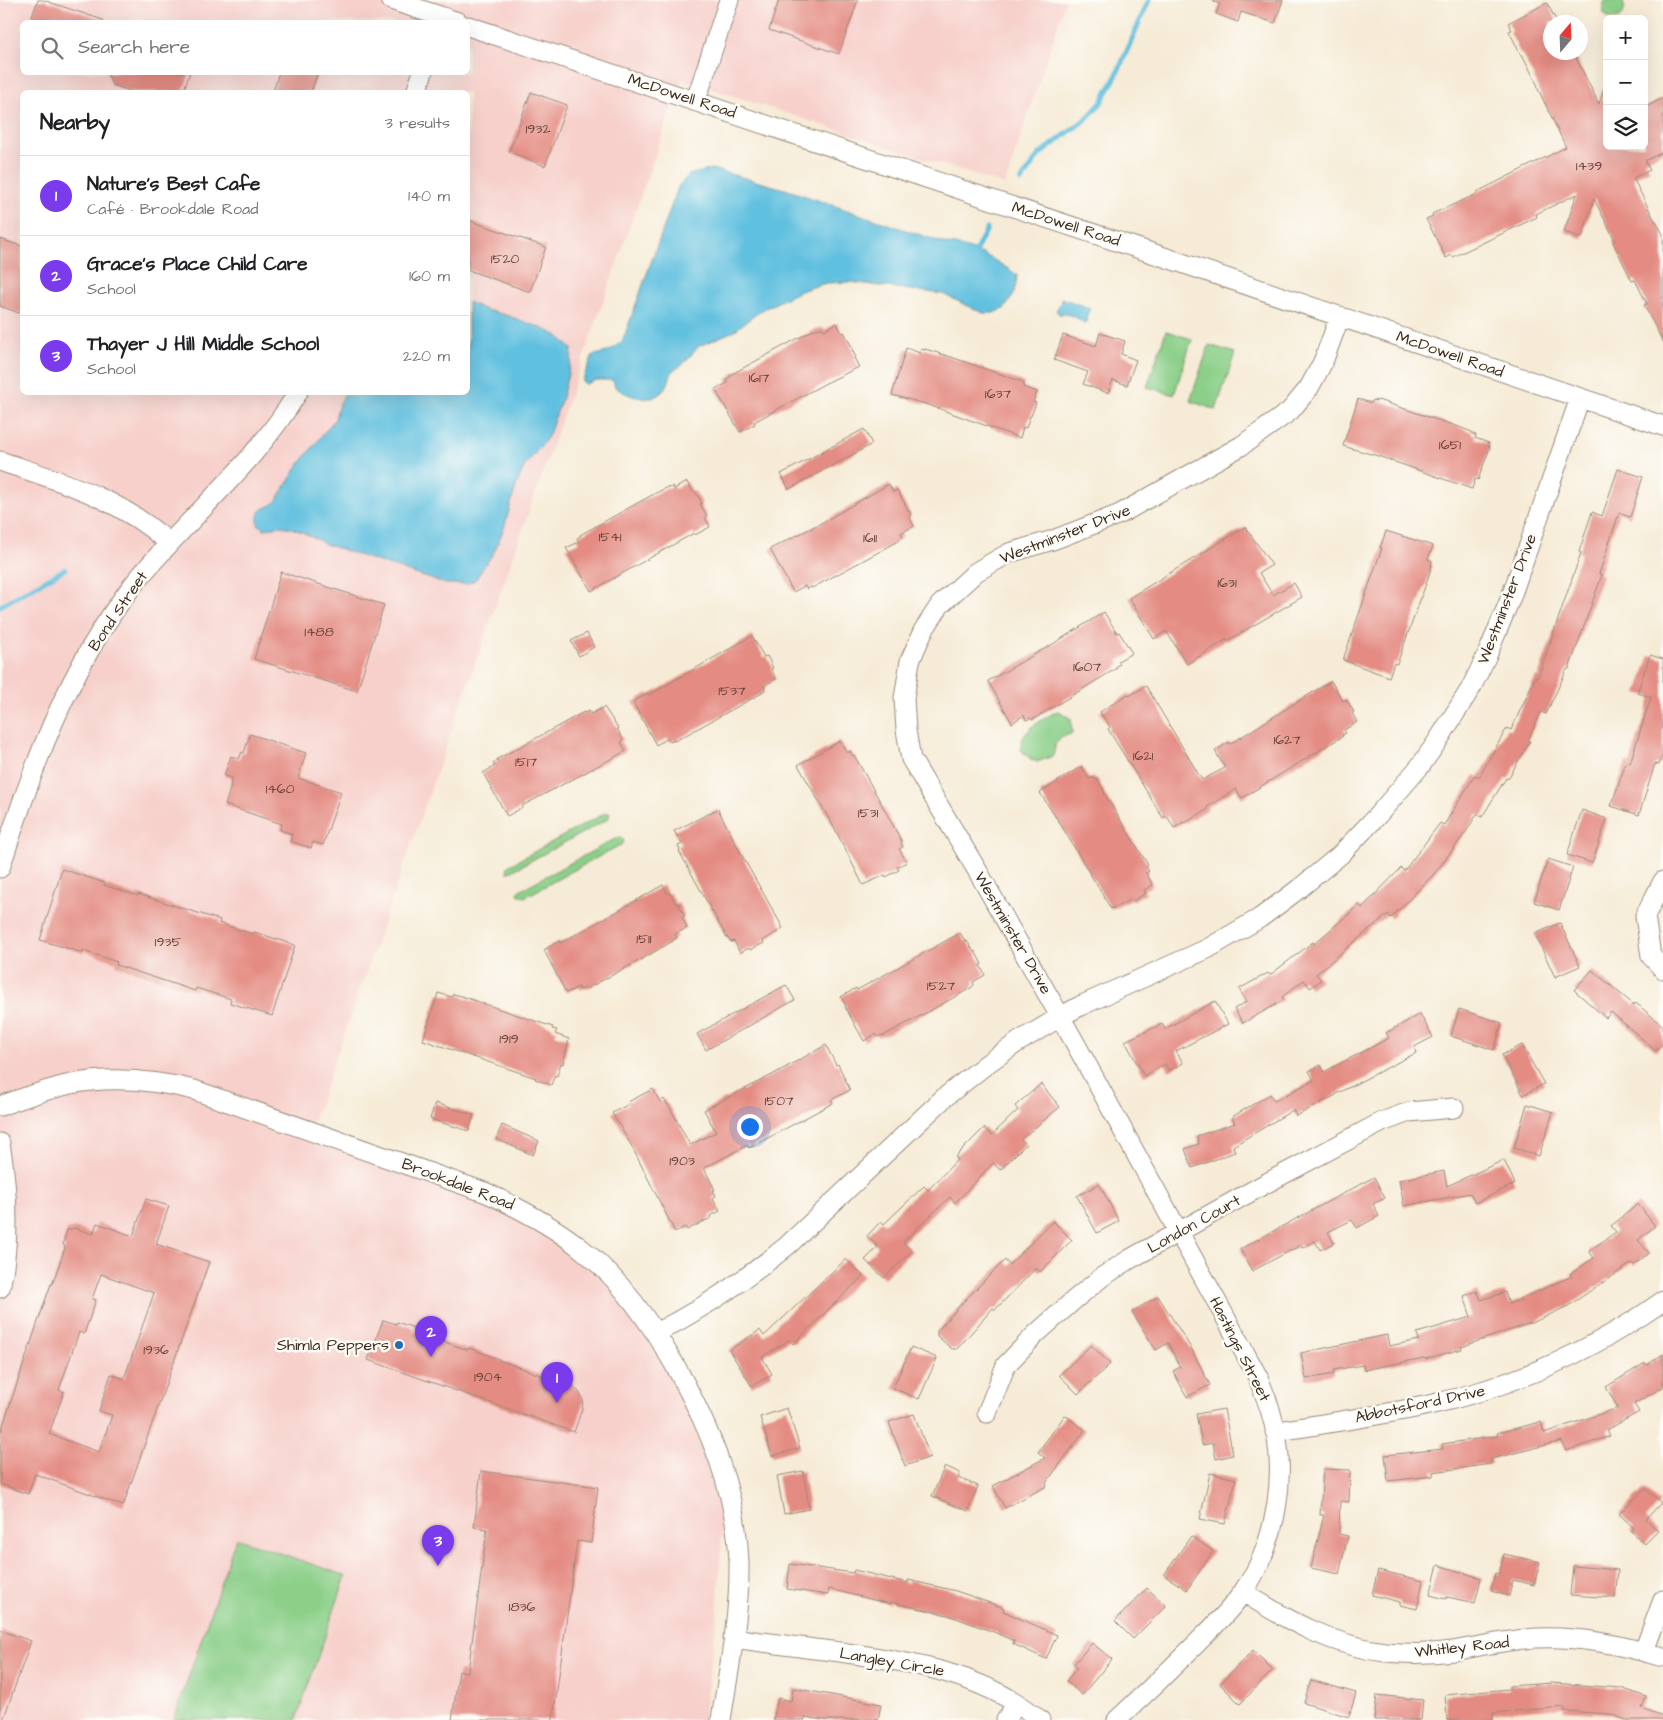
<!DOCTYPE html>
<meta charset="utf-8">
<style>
body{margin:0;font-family:"Architects Daughter",sans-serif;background:#f6f6f6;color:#202124}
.controls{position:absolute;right:15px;top:15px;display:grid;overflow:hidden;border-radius:8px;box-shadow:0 5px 20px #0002}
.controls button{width:45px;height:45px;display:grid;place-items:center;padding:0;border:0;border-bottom:1px solid #e0e0e0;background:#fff;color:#202124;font:25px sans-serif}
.compass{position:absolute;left:1543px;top:15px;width:45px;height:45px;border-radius:50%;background:#fff;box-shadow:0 5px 20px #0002;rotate:19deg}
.you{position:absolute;left:749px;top:1126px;width:18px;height:18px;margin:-12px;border:4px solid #fff;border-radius:50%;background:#1a73e8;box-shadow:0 0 0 8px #1a73e833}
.badge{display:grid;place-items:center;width:32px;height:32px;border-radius:50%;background:#7c3aed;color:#fff;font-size:16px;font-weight:700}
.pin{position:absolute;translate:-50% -41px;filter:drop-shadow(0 1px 2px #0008)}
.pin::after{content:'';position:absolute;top:26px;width:18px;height:15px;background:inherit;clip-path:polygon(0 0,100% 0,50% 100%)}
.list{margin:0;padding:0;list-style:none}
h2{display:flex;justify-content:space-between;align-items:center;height:65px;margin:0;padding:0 20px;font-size:21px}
h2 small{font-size:16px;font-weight:400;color:#757577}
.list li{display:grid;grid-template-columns:32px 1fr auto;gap:15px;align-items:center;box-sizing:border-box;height:80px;padding:0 20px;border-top:1px solid #e0e0e0}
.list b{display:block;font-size:19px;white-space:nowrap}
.list p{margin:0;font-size:16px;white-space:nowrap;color:#757577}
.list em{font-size:16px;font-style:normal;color:#757577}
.icon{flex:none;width:28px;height:28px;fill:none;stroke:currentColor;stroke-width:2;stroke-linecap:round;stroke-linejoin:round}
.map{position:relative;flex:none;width:1663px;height:1720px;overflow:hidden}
.search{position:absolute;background:#fff;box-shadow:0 5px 20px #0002;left:20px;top:20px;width:450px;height:55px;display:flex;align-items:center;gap:12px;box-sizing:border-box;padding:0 18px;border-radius:8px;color:#757577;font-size:19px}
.panel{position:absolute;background:#fff;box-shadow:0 5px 20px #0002;left:20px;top:90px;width:450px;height:305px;border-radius:8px}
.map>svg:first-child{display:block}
.built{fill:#f7d0cb;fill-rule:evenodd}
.green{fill:#8bcf89;stroke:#637c54}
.water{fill:#61c0df;stroke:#4e757e}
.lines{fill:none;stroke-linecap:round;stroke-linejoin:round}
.stream{stroke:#61c0df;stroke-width:5}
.building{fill:#e48c83;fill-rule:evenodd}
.minor-casing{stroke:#988a7a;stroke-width:21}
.minor{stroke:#fff;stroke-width:19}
.poi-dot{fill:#1f6fb2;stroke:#fdfcf7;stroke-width:2}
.labels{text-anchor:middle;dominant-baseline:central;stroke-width:5;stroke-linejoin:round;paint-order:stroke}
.number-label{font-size:14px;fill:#654237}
.street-label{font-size:16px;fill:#3b2a1e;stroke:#fdfcf7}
.poi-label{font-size:16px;fill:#3b2a1e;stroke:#fdfcf7;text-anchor:end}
</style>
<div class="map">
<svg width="1663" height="1720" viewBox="0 0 1663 1720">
<rect width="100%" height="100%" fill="#fdfcf7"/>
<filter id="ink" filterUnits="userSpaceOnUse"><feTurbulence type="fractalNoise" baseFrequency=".02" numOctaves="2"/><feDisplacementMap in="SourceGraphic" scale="10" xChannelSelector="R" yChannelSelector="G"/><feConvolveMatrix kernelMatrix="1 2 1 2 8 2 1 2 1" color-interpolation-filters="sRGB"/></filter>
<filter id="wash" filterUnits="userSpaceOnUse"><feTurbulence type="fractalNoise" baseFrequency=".0096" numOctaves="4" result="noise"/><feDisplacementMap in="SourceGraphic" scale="20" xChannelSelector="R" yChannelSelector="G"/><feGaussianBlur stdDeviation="1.12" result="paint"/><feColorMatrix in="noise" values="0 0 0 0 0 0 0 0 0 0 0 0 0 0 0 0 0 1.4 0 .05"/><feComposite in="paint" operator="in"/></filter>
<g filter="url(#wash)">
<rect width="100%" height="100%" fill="#f6ebd6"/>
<path class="built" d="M0 0H1066L1005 185 682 79 307 1139 493 1206 552 1236 602 1280 652 1338 690 1415 723 1513 717 1619 703 1720H0ZM22 22H468V72H22ZM22 92H468V392H22Z"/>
<path class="green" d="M1606 0H1621C1624 4 1625 6 1624 11 1620 27 1593 16 1606 0Z
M1166 331 1192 339 1174 395 1147 387Z
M1209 345 1235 353 1216 410 1190 401Z
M1059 711 1071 719 1072 733 1061 738 1056 742 1053 756 1037 762 1029 758 1021 750C1020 730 1041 721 1055 712Z
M607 812 610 814 608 819 510 872H507L508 866Z
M620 837 623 839 624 842 622 844 525 897 518 894 520 890 617 838Z
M236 1538 346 1576 296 1720H174Z"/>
<path class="water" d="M712 169 788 190 947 244C975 247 994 259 1017 275L1016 286 1013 296 1004 309 993 313H984L974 309 943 294 850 282 826 283 800 291 760 311 734 331 699 346 681 366 673 370C670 376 668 387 663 391 650 405 628 396 615 387L613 380H596L586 384 582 381 593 355C606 354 614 349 623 340L679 185 689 175Z
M1061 298 1090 308 1086 318 1087 321 1084 323C1077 317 1068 313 1059 314L1056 310 1060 304Z
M468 302 486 310 509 316 544 329 558 336 572 349 571 362 562 398 548 437 524 467 516 486 504 528 494 552 475 580 466 584H446L325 544C312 536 295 527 279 526 274 526 270 529 264 529L258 524V516L262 509 272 505 277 500 298 466 335 419 338 407 345 393 468 392Z"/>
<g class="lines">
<path class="stream" d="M1021 181 1039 155 1086 119 1101 103 1116 76 1149 0
M973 256 987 229
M0 606 65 569"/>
</g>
<g id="blocks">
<path class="building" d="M38 0H43L103 20 102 22H30Z
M779 0H858L839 54 769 30Z
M1214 0H1283L1275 23 1241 12 1238 22 1216 14 1220 4 1214 2Z
M1547 3 1557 22H1550V52H1573L1599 104 1604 88 1607 89V146H1644V108L1663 98V152L1645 161 1650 170 1633 178 1655 221H1656L1663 234V342L1644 305 1647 304 1635 280 1632 281 1613 242 1615 240 1594 199 1582 238 1564 232 1577 194 1536 214 1537 217 1453 257 1452 255 1446 258 1426 219 1433 216 1432 214 1477 194V192L1566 147 1537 87 1538 86 1522 54 1521 55 1509 31 1512 30 1508 23Z
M107 72H190L183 92H134L112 85Z
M279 72H318L311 92H273Z
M531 92 567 105 545 166 509 152Z
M468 220 546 247 530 292 468 270Z
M0 239 22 246V314L0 306Z
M837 323 842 333 844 332 853 349 852 350 856 357 854 358 859 367 826 383 754 422 755 424 740 432 715 389 728 383 726 379 731 377 730 375 756 361 817 328 818 329 822 327 824 330Z
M1100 333 1125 341 1121 354 1136 360 1127 385 1113 380 1108 393 1083 384 1088 372 1054 360 1063 335 1096 346Z
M906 348 920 353 921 349 925 350V349L954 358 1020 381 1024 383 1023 387 1037 392 1033 402 1036 403 1031 416H1030L1026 428 1023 427 1020 438 926 404 892 395Z
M1358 399 1371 403 1373 400 1377 401 1378 400 1459 427 1472 432V434L1476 435 1475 438 1489 443 1488 446 1490 447 1478 480 1475 479 1472 489 1378 456 1343 446Z
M864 429 872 444 789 489 781 474Z
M1618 469 1643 477 1630 517 1619 513 1599 574 1602 575 1569 669H1567L1546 714 1541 712 1528 740 1530 741 1508 779 1506 778 1482 817 1477 814 1466 832 1434 874 1391 918 1388 914 1316 974 1321 980 1310 988 1304 980 1282 997 1284 1000 1243 1023 1234 1009 1246 1002 1239 989 1268 973 1270 975 1313 942 1314 944 1359 905 1362 908 1401 868 1404 871 1440 823 1444 825 1475 775 1479 777 1507 728 1511 730 1536 676 1538 677 1581 553 1579 552 1592 512 1602 516Z
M687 482 693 492 695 491 702 503 700 504 707 516 705 517 710 527 695 535 694 533 591 591 566 548 579 542 577 538 581 536 580 535 654 494 668 487 669 488 673 486 674 489Z
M889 484 893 492 897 490 911 515 909 517 914 526 901 533 903 537 899 539 900 540 886 548 812 588 811 587 807 589 805 586 793 592 770 549 823 522Z
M1245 527 1272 565 1259 573 1273 595 1294 583 1302 597 1227 641 1226 640 1187 664 1166 631 1154 639 1129 598Z
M1386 531 1433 546 1428 559 1432 561 1431 565H1432L1427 581 1397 664 1394 663 1389 677 1343 660 1382 548H1380Z
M281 572 384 605 357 691 254 659Z
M1104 612 1117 633 1119 632 1132 653 1118 661 1120 664 1116 666 1117 668 1032 720 1031 718 1026 720 1024 715 1012 723 988 681 1053 644Z
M587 633 594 647 579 656 571 641Z
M752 636 764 657 767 656 773 668 771 669 776 679 764 686 765 690 761 692 762 693 675 741 674 740 670 742 668 738 656 745 633 702 648 693 649 695Z
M1650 655 1663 659V753L1659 765 1655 764 1639 815 1611 806 1626 762 1630 763 1651 697 1637 693Z
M1331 681 1343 701 1346 699 1354 712 1352 713 1357 722 1344 730 1346 733 1342 735 1343 736 1242 798 1236 789 1207 807 1208 809 1185 823 1184 822 1174 828 1167 816 1163 818 1108 729 1110 727 1100 712 1128 694 1129 696 1146 686 1202 780 1225 768 1215 751 1229 742 1230 744Z
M604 707 618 728H617L623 740 621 742 626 751 522 806V808L507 816 483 773 495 766 493 763 497 761V759L529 742 584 712 585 713 589 711 591 714Z
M250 734 306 753 298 778 341 792 323 845 313 842 311 848 290 841 292 834 280 830 282 824 225 805 231 786 230 785 232 778 224 776 231 756 239 759 242 752 244 753Z
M840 741 847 753 850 751 853 756 854 755 881 803 902 842 901 843 903 847 899 849 907 862 897 867 899 870 886 877 885 875 863 885 836 831 798 765Z
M1080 767H1082L1089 779 1093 777 1095 780 1097 778 1105 793H1104L1148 865 1146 867 1149 871 1146 873 1153 885 1144 890 1146 893 1133 901 1132 899 1111 909 1061 825 1040 793Z
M718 809 745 861 783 928 763 941 764 943 750 950 749 948 740 953 734 941 731 942 728 938H727L679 851 680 850 678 846 682 844 674 831Z
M1582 810 1607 819 1592 863 1567 855Z
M1548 859 1573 867 1559 910 1534 902Z
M62 869 105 883 104 885 138 896V894L220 920 219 923 253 934 254 932 295 945 272 1016 230 1003 231 999 196 988 195 991 116 965 117 962 84 951 83 953 40 940Z
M663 885 668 894 670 893 676 904 678 903 685 916 682 917 687 928 675 934 677 938 673 940V941L633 964 586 989 585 988 580 990 579 987 566 993 544 950 559 941 560 943 611 915Z
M1560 923 1580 966 1555 977 1535 934Z
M960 933 966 942 967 941 974 952 975 951 982 964 980 965 985 975 973 982 974 985 971 988 924 1014 883 1036 882 1035 878 1037 876 1034 864 1041 845 1007 846 1006 841 997 856 988 857 990Z
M1592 970 1634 1005 1636 1003 1663 1026V1043L1656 1051 1611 1012 1606 1018 1574 990Z
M786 985 795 1000 706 1050 697 1034Z
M438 993 452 997 453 994 458 995 553 1027 552 1029 557 1030 555 1034 569 1039 563 1064 561 1063 557 1076 555 1075 551 1085 535 1079 536 1078 423 1040Z
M1215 1001 1228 1024 1176 1051 1183 1063 1169 1071 1165 1064 1144 1076 1125 1041 1162 1024 1165 1029Z
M1459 1009 1502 1023 1494 1050 1451 1036Z
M1420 1014 1433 1037 1414 1047 1416 1053 1336 1094V1095L1296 1116 1293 1110 1233 1146 1235 1152 1192 1168 1185 1149 1199 1144 1197 1136 1235 1123 1232 1117 1270 1094 1274 1101 1314 1080 1309 1071 1321 1065 1324 1072 1389 1038 1386 1033Z
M826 1045 836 1065 838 1064 850 1090 831 1100 833 1103 781 1131 749 1148 748 1145 704 1168 715 1190H713L716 1196 713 1198 720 1211 710 1216 711 1218 687 1230 685 1227 675 1232 631 1145 612 1113 629 1104 628 1102 653 1089 660 1102 664 1099 667 1104H668L690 1145 716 1132 704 1110 772 1075Z
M1522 1045 1544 1084 1523 1095 1502 1055Z
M1041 1084 1060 1107 1021 1139 1026 1144 1000 1170 993 1163 955 1203 950 1197 903 1242 912 1251 884 1278 865 1260 878 1247 867 1236 881 1221 884 1224 924 1186 928 1190 958 1159 955 1157 984 1128 992 1135 1018 1110 1015 1106Z
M435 1103 474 1115 469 1131 430 1119Z
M1527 1104 1553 1112 1539 1156 1514 1148Z
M502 1125 539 1141 533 1155 496 1139Z
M1504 1160 1515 1184 1475 1203 1470 1193 1404 1206 1399 1180 1444 1171 1447 1186Z
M1374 1177 1385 1198 1373 1204 1379 1216 1357 1228 1352 1220 1328 1232 1334 1243 1320 1250 1315 1241 1302 1248 1301 1245 1252 1271 1240 1249Z
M1099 1184 1119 1221 1097 1233 1077 1196Z
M146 1199 169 1206 156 1244 209 1262 123 1506 35 1474 28 1494 0 1484V1434L44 1304 51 1284 52 1285 65 1248 63 1243 67 1230 74 1228 93 1234 97 1223 133 1236ZM101 1274 154 1293 124 1379 111 1374 99 1411 112 1415 99 1452 49 1434 64 1392 59 1390 79 1332 84 1334 96 1300 92 1299Z
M1638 1204 1655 1226 1638 1240 1649 1253 1634 1265 1632 1263 1568 1306 1534 1322 1461 1347 1462 1349 1425 1359 1424 1358 1364 1370 1363 1365 1334 1370V1374L1306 1379 1301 1353 1387 1335 1389 1346 1419 1340 1417 1333 1471 1317 1464 1296 1477 1291 1481 1300 1505 1292 1509 1304 1572 1276 1570 1274 1594 1258 1589 1251 1616 1232 1611 1226Z
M1053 1221 1072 1240 1040 1272 1036 1268 995 1310 993 1308 957 1349H952L937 1336V1331L963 1302 1005 1260 1009 1265Z
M846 1259 863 1276 793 1344 789 1340 762 1357 772 1374 752 1386 729 1350 760 1330 764 1336Z
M1158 1296 1191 1348 1210 1385 1187 1397 1173 1371 1180 1367 1168 1343 1156 1350 1132 1312Z
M383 1320 396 1324 397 1322 414 1328 413 1331 468 1350 469 1348 499 1359V1360L554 1380V1378L571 1384 579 1392 583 1400 582 1409 574 1432 368 1360Z
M1091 1345 1110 1364 1078 1394 1059 1375Z
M911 1347 937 1358 919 1399 893 1388Z
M1663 1354V1387L1634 1404 1639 1412 1607 1430 1610 1436 1566 1451 1562 1441 1491 1459V1464L1433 1472V1476L1388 1481 1385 1455 1443 1449 1442 1444 1498 1436 1497 1433 1541 1422 1544 1433 1618 1408 1606 1387 1645 1363 1647 1365Z
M787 1408 800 1448 772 1456 760 1417Z
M1224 1409 1233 1455 1216 1459 1213 1443 1202 1445 1196 1414Z
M914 1414 930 1457 905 1466 889 1422Z
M1065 1415 1085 1430 1046 1483 1047 1486 1005 1508 993 1486 1045 1458 1038 1452Z
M945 1466 960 1473 958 1478 978 1486 968 1511 932 1496Z
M1323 1469 1350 1470 1349 1502 1340 1501 1339 1534 1348 1536 1339 1574 1311 1568 1324 1515H1320Z
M481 1471 598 1487 591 1543 577 1541 553 1720H452L459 1671 468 1672 487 1529 474 1527Z
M803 1471 809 1509 784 1514 777 1476Z
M1210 1473 1236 1479 1225 1524 1200 1519Z
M1645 1488 1661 1503 1646 1519 1658 1531 1645 1544 1631 1531 1634 1528 1619 1514Z
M1191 1536 1213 1551 1187 1590 1164 1575Z
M1504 1554 1540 1562 1534 1585 1513 1580 1509 1596 1491 1591 1495 1573 1499 1574Z
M790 1564 853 1573 854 1570 908 1583V1580L956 1591 1004 1608 1003 1611 1057 1635 1046 1659 1013 1644 1014 1641 994 1632 948 1615 890 1602V1604L829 1589 828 1595 787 1589Z
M1438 1565 1481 1578 1475 1603 1447 1597 1446 1599 1430 1595Z
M1573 1566 1618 1570 1615 1598 1570 1595Z
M1378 1570 1423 1581 1417 1609 1400 1605V1602L1372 1595Z
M1147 1588 1166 1606 1133 1639 1115 1621Z
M0 1630 31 1641 3 1720H0Z
M1092 1643 1112 1659 1082 1695 1066 1681 1077 1668 1073 1665Z
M1253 1650 1273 1670 1240 1704 1220 1684Z
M1311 1680 1356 1693 1349 1717 1304 1703Z
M1552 1683 1621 1688 1646 1697 1642 1708 1663 1716V1720H1626L1611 1714 1564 1711 1565 1707 1493 1713V1720H1447L1445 1695 1509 1689V1686Z
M793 1688 881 1704 878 1720H823L805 1717V1720H773L778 1698 791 1701Z
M1377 1695 1423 1700 1421 1720H1374Z"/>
</g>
</g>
<g filter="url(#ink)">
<use href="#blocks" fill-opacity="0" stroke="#988a7a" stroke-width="1"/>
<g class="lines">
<defs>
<path id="minor" d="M391 0 458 22
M468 26 1176 261 1663 426
M416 92 423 72
M696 100 729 0
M0 461C62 482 120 498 169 543
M0 868C32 769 68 668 133 585 186 519 254 466 298 392
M1663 881 1645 916 1651 956 1663 969
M0 1106C23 1098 47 1089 71 1084 112 1076 154 1080 194 1090L487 1193C519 1208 550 1224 578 1246 621 1279 651 1323 677 1369 710 1429 737 1493 739 1562 740 1615 729 1668 721 1720
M0 1143C8 1191 11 1240 0 1288
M656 1333C704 1308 747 1279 788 1245L945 1097 988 1063 1018 1042 1060 1017 1080 1006 1207 949 1260 918 1300 888 1340 855 1378 815 1421 765 1437 742 1471 688 1488 653 1511 597 1580 398
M987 1413 1006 1365 1036 1334 1074 1300 1102 1277 1130 1259 1263 1185 1382 1122 1409 1112 1454 1108
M1275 1432C1326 1423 1378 1416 1429 1405 1515 1386 1591 1352 1663 1301
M1243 1592C1287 1620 1332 1646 1385 1652 1408 1654 1431 1654 1453 1651 1481 1646 1508 1640 1536 1638 1580 1636 1621 1645 1663 1657
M733 1638C769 1643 804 1648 840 1652 910 1662 983 1673 1040 1720
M1644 1651 1663 1600
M1006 1720 1016 1704
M1117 1720C1144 1695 1171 1669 1197 1643 1213 1627 1230 1611 1243 1592 1277 1543 1289 1471 1271 1413 1268 1401 1262 1389 1258 1377L1074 1041 977 870 911 759 906 730 904 698 910 661 923 631 940 605 976 572 1009 553 1053 540 1120 514 1241 446 1290 411 1309 388 1323 362 1340 316"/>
</defs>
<use href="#minor" class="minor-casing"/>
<use href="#minor" class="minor"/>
</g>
</g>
<circle class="poi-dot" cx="399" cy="1345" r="5"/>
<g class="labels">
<g class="number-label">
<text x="538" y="129">1932</text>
<text x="1589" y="166">1439</text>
<text x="505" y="259">1520</text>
<text x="759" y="378">1617</text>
<text x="998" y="394">1637</text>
<text x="1450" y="445">1651</text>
<text x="610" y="537">1541</text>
<text x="870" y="538">1611</text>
<text x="1227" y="583">1631</text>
<text x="319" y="632">1488</text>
<text x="1087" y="667">1607</text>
<text x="732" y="691">1537</text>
<text x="1287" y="740">1627</text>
<text x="1143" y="756">1621</text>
<text x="526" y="762">1517</text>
<text x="280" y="789">1460</text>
<text x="868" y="813">1531</text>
<text x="644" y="939">1511</text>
<text x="168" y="942">1935</text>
<text x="941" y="986">1527</text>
<text x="509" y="1039">1919</text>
<text x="779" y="1101">1507</text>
<text x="682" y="1161">1903</text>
<text x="156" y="1350">1936</text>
<text x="488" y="1377">1904</text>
<text x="522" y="1607">1836</text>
</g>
<g class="street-label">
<text transform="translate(682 96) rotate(18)">McDowell Road</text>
<text transform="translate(1066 224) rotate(18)">McDowell Road</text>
<text transform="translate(1450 354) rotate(19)">McDowell Road</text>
<text transform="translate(1065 534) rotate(-21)">Westminster Drive</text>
<text transform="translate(1507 599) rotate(-69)">Westminster Drive</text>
<text transform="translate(118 611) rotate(-56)">Bond Street</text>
<text transform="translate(1013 933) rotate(60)">Westminster Drive</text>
<text transform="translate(458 1184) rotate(21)">Brookdale Road</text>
<text transform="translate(1194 1224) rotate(-29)">London Court</text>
<text transform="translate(1240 1349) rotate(63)">Hastings Street</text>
<text transform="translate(1420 1404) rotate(-12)">Abbotsford Drive</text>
<text transform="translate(1462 1647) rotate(-6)">Whitley Road</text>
<text transform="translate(892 1662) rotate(10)">Langley Circle</text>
</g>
<g class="poi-label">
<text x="389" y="1345">Shimla Peppers</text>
</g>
</g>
</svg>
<div class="controls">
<button>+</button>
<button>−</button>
<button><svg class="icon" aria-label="layers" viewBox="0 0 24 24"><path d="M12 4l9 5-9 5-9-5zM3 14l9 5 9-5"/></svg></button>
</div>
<svg class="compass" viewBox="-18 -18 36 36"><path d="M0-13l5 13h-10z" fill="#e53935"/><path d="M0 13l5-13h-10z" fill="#757577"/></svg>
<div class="you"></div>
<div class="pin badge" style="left:557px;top:1403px">1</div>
<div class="pin badge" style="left:431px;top:1357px">2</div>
<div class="pin badge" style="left:438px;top:1566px">3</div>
<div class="search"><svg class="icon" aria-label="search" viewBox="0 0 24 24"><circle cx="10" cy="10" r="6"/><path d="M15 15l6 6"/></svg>Search here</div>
<section class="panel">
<h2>Nearby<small>3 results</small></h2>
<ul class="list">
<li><span class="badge">1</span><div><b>Nature's Best Cafe</b><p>Café · Brookdale Road</p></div><em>140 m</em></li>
<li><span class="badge">2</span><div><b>Grace's Place Child Care</b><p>School</p></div><em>160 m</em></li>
<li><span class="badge">3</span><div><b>Thayer J Hill Middle School</b><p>School</p></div><em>220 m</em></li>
</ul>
</section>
</div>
